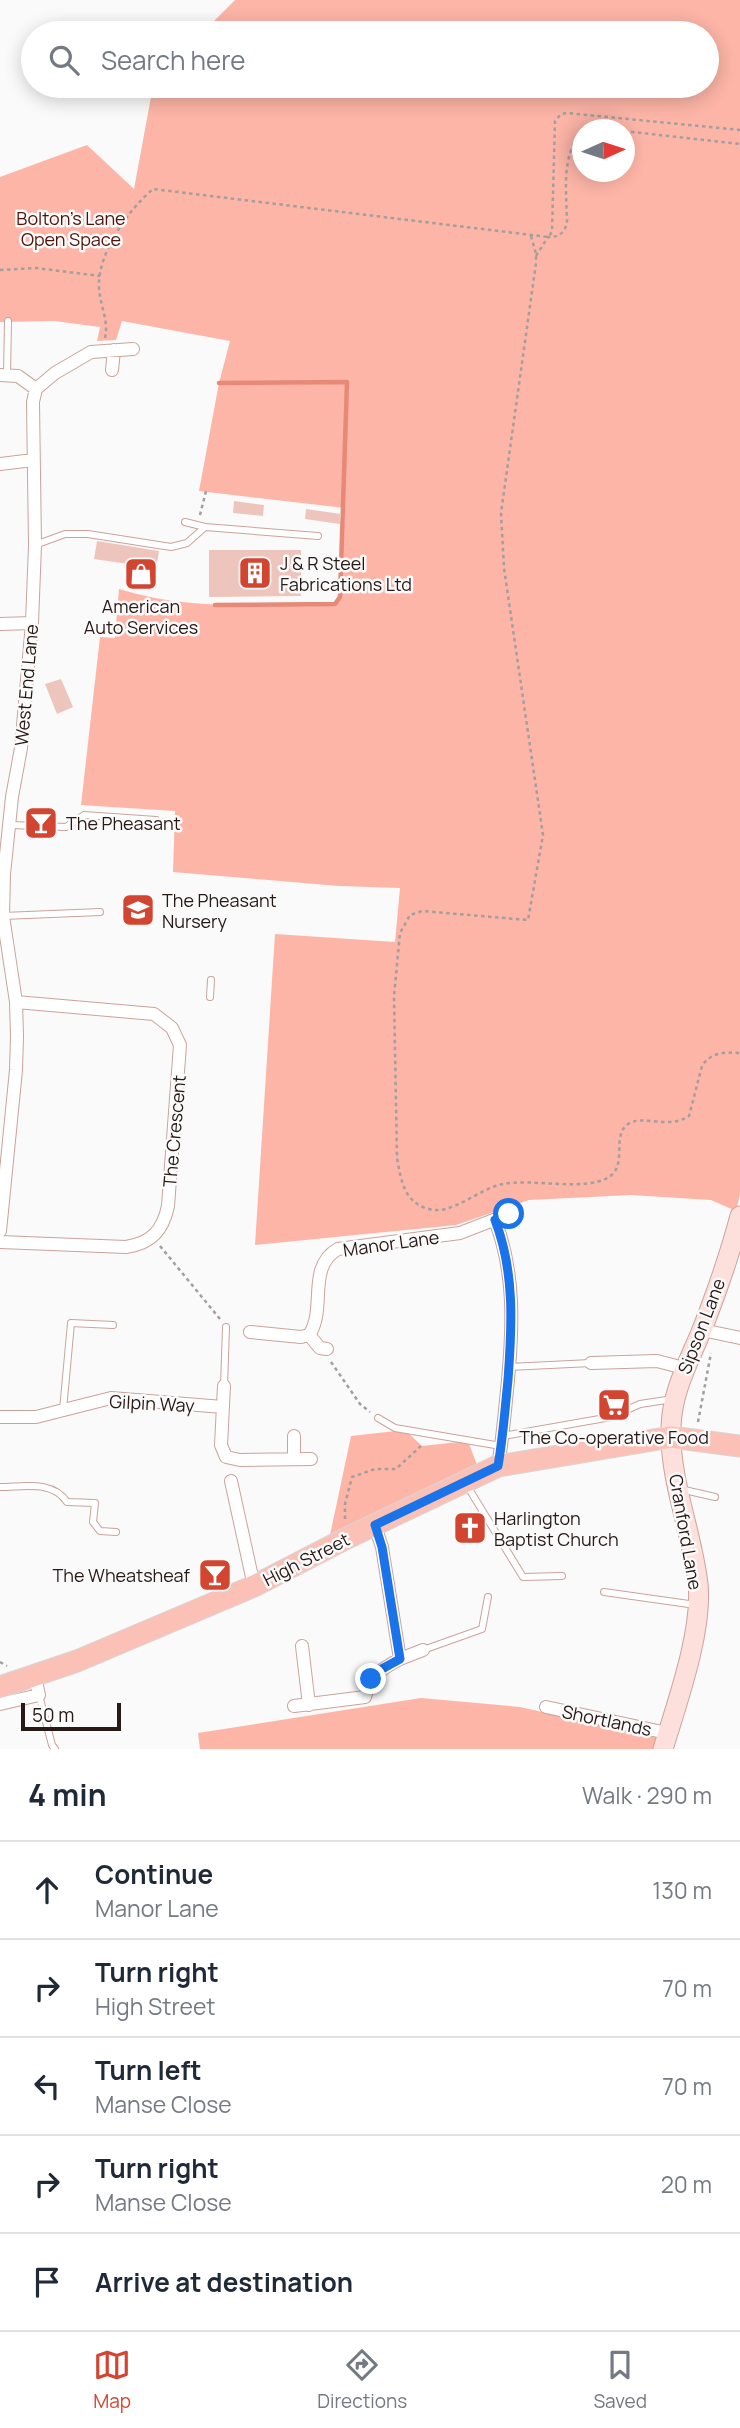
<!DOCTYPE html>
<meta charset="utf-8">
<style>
body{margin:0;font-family:Manrope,sans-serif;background:#f2f2f3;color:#1f2937}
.compass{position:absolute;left:572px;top:119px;width:63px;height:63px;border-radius:50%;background:#fff;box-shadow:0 4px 18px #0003;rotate:87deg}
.scale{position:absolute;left:21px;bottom:18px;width:100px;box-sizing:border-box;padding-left:7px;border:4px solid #271916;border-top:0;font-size:19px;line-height:24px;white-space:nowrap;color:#271916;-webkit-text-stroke:5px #fafafa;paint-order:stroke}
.stop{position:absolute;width:21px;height:21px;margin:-16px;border:5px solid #1a73e8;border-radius:50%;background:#fff}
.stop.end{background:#1a73e8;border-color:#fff;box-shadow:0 2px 7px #0008}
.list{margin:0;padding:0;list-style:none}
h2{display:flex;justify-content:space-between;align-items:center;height:91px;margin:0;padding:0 28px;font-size:30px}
h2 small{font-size:23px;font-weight:400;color:#747a83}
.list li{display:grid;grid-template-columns:46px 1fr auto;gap:21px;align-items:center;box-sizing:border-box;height:98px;padding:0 28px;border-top:2px solid #e0e1e3}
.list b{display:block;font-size:26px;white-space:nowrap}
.list p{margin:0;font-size:23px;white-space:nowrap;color:#747a83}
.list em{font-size:23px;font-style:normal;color:#747a83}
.icon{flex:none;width:38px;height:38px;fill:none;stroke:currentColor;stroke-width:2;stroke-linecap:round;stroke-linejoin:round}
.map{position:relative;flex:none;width:740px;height:1749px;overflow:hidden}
.search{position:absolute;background:#fff;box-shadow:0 4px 18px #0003;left:21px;right:21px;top:21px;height:77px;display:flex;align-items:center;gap:18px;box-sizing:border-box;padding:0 24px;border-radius:38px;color:#747a83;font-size:26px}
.sheet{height:581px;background:#fff}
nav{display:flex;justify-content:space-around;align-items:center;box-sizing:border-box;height:98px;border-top:2px solid #e0e1e3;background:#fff;font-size:19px;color:#747a83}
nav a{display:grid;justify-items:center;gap:4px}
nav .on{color:#d24530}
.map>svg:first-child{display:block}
.green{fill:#fcb5a7;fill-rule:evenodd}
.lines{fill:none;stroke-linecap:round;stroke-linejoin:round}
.stream{stroke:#e78977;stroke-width:4.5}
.building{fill:#eec5bd}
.lane-casing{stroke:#caa39b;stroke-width:8}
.street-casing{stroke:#caa39b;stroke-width:14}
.secondary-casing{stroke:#caa39b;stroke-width:21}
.primary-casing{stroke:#d8d6d5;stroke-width:23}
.path{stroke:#a49e9d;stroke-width:2.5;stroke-dasharray:3.5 3.5;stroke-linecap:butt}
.lane{stroke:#fff;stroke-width:6}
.street{stroke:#fff;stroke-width:12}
.secondary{stroke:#fde0db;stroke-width:19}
.primary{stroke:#fbc1b6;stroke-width:21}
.route{stroke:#1a73e8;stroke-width:9}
.labels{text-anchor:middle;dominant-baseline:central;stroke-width:5;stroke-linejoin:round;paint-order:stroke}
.park-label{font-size:18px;fill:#4e140b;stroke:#fafafa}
.poi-label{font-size:18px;fill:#271916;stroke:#fafafa;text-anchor:start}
.street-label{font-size:18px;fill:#271916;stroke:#fafafa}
</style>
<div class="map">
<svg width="740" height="1749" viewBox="0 0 740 1749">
<rect width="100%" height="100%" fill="#fafafa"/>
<path class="green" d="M235 0H740V1194L736 1211 711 1200 631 1195 529 1200 456 1225 255 1245 275 934 395 942 400 888 339 886 173 872 175 811 81 805 100 637 115 638 119 589C188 611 263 605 335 604L340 597 345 508 199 491 219 383 230 341 122 321 116 340 97 341 100 327 55 321 0 322V177L87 145 134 189 153 86H707V33H202ZM582 130H624V172H582Z
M405 1430 422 1446 468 1441 477 1465 330 1535 351 1436Z
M421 1698 520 1707 662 1739 658 1749H200L198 1733Z"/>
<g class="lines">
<path class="stream" d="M215 605 335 604 340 597 347 382 219 383"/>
</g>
<path class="building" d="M234 501 264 505 263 516 233 513Z
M306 509 341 514 340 524 305 519Z
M97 541 159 551 153 589 125 585 128 564 94 559Z
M209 550H301V596L209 597Z
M61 679 73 707 57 714 45 684Z"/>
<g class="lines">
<defs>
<path id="lane" d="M7 375 8 321
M185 522 205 527
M35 545 65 534H88L171 547 187 543 205 527 318 536
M10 825 66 827 84 815 156 820
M3 916 100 912
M210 997 211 980
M509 1367 591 1363
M224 1386 226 1327
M63 1410 71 1323 113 1325
M378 1418 395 1428 501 1446
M503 1436 611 1417 640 1404 673 1399
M466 1484 523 1577 562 1576
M0 1487C24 1487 52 1480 67 1502L95 1503 93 1522 100 1531 116 1532
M680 1489 715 1497
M604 1592 696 1605
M423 1650 482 1629 488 1597
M39 1695 52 1745 55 1749"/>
<path id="street" d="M112 370 114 350
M0 375 18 376 36 389
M36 389 55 373 91 352 133 349
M0 464 33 460
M0 624 32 623
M495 1220C515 1272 513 1326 508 1380 505 1409 503 1437 498 1466
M0 1231 16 1070 17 1036 16 1002 3 916 4 874 12 797 21 748 32 623 35 545 33 402 36 389
M0 1242 126 1247C152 1243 163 1230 168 1206L180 1045 172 1028 154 1014 16 1002
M702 1330 740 1338
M250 1332 301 1337 309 1335C327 1309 306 1267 338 1249L460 1233 509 1214
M309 1335 320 1348 327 1349
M591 1363 657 1361 684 1368
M224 1386 221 1445 226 1457 240 1460 311 1459
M0 1417H36L111 1398 223 1407
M294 1436V1459
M231 1481 254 1586
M302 1646 309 1705
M400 1659 423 1650
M0 1704 39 1695 35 1677
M294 1706 365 1697C370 1675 382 1669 400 1659L382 1547 375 1526
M546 1707 667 1733"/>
<path id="secondary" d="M663 1749C677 1703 703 1630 698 1584 692 1531 669 1480 671 1427 672 1390 690 1360 703 1327 717 1291 730 1254 740 1216"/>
<path id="primary" d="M0 1687 77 1661 254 1586 347 1538 498 1466 671 1437 740 1446"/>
</defs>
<use href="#lane" class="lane-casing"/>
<use href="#street" class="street-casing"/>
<use href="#secondary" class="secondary-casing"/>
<use href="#primary" class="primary-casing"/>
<path class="path" d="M593 130H596
M624 131 740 144
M531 236 536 254V263L501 513 504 568 543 835 528 920 422 911 410 915 400 933 394 996 397 1158C401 1180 404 1203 429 1209 451 1216 480 1188 503 1184 530 1178 586 1192 609 1177 628 1165 611 1136 628 1124 643 1114 668 1130 689 1116L702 1066C711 1052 724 1052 740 1053
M536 256 548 237C559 237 563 234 567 224 567 197 560 153 582 134
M0 270 36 268 100 276
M105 338C109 320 100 306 99 288 97 254 128 210 153 189L548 237 552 232 555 121 561 114 567 113 740 130
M200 515 206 491
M160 1246 220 1319
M331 1362 360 1404 370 1412
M698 1422 711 1353
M345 1519V1504L352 1477 375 1469H396L421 1446
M0 1662 7 1666"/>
<use href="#lane" class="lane"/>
<use href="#street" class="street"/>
<use href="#secondary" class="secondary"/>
<use href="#primary" class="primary"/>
</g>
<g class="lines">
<path class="route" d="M371 1679 378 1671 400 1659 382 1547 375 1525 498 1466C503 1437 505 1409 508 1380 512 1326 515 1272 495 1220L509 1214"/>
</g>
<defs>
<symbol id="building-square" viewBox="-11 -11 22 22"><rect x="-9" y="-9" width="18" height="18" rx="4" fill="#d24530" stroke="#fafafa"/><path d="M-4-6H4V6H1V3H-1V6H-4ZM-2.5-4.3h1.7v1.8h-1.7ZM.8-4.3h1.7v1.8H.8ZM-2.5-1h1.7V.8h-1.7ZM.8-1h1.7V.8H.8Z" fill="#fff"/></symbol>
<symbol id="shop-square" viewBox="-11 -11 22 22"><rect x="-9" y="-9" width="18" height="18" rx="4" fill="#d24530" stroke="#fafafa"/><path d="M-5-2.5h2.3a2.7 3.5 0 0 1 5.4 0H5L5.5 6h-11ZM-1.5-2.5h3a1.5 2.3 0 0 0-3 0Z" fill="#fff"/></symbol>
<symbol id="bar-square" viewBox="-11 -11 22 22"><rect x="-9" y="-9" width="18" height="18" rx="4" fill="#d24530" stroke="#fafafa"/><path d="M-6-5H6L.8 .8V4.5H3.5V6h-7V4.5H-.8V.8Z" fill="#fff"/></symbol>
<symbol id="school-square" viewBox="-11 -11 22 22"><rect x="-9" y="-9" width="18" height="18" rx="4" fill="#d24530" stroke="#fafafa"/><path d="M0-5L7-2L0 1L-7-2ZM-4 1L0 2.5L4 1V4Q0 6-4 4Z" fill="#fff"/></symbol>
<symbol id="supermarket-square" viewBox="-11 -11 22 22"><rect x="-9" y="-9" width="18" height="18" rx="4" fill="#d24530" stroke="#fafafa"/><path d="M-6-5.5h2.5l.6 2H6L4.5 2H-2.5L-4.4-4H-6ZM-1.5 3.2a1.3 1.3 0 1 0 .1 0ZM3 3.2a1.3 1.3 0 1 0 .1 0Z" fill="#fff"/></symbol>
<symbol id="church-square" viewBox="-11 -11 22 22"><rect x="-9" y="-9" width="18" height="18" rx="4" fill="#d24530" stroke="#fafafa"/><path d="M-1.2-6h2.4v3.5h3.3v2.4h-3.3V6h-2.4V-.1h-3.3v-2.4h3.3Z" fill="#fff"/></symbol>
</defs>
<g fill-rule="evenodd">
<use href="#building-square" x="236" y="554" width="38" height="38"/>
<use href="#shop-square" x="122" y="555" width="38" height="38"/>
<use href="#bar-square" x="22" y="804" width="38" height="38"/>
<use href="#school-square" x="119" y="891" width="38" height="38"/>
<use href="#supermarket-square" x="595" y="1386" width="38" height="38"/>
<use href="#church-square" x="451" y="1509" width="38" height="38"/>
<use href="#bar-square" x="196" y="1556" width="38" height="38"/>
</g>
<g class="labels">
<g class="park-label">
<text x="71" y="218">Bolton's Lane<tspan x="71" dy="21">Open Space</tspan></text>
</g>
<g class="poi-label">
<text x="280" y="563">J &amp; R Steel<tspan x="280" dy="21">Fabrications Ltd</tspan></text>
<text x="141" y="606" text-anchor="middle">American<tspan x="141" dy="21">Auto Services</tspan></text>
<text x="66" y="823">The Pheasant</text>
<text x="162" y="900">The Pheasant<tspan x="162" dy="21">Nursery</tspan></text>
<text x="614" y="1437" text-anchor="middle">The Co-operative Food</text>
<text x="494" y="1518">Harlington<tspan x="494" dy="21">Baptist Church</tspan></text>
<text x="190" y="1575" text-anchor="end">The Wheatsheaf</text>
</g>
<g class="street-label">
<text transform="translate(26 685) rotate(-85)">West End Lane</text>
<text transform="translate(174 1131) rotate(-85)">The Crescent</text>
<text transform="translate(391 1243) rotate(-8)">Manor Lane</text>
<text transform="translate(701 1326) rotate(-69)">Sipson Lane</text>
<text transform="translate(152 1403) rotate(3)">Gilpin Way</text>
<text transform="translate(686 1532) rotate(80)">Cranford Lane</text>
<text transform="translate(306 1559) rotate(-27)">High Street</text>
<text transform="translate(607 1720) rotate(12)">Shortlands</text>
</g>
</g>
</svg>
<svg class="compass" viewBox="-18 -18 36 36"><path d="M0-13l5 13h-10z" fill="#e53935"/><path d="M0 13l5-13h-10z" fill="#747a83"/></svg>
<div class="scale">50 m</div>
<div class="stop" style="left:509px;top:1214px"></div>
<div class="stop end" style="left:371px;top:1679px"></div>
<div class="search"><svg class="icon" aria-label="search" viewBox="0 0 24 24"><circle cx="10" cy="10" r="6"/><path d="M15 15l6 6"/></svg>Search here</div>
</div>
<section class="sheet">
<h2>4 min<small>Walk · 290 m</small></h2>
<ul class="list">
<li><svg class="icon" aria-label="ahead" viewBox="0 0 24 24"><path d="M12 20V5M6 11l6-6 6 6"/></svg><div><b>Continue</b><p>Manor Lane</p></div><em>130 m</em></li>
<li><svg class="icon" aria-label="right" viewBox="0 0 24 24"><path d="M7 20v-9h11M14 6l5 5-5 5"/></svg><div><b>Turn right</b><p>High Street</p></div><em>70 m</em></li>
<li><svg class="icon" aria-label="left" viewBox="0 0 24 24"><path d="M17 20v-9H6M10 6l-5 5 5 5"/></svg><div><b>Turn left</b><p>Manse Close</p></div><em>70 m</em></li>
<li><svg class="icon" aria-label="right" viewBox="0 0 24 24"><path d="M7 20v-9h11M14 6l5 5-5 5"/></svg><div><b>Turn right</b><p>Manse Close</p></div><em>20 m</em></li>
<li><svg class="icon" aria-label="arrive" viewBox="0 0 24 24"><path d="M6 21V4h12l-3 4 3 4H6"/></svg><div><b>Arrive at destination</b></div></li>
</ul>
</section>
<nav>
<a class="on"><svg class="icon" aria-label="map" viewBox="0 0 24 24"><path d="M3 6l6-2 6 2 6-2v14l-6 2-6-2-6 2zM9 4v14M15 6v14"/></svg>Map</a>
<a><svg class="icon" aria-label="directions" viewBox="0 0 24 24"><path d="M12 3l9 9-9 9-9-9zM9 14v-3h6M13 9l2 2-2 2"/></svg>Directions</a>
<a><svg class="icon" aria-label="saved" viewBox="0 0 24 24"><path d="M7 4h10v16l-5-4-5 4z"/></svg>Saved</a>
</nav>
